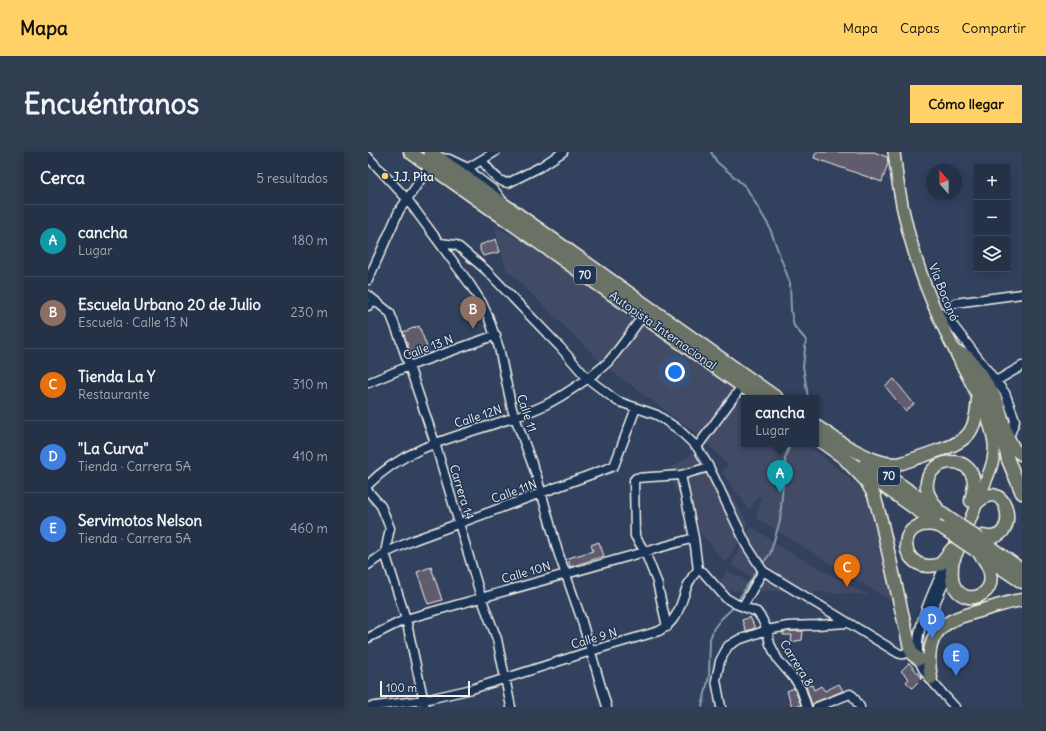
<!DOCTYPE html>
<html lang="es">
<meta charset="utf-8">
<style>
body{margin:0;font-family:Delius,sans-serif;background:#313d51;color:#f1f3f6}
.controls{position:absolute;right:12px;top:12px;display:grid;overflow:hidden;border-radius:0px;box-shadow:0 2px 10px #0003}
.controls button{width:36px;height:36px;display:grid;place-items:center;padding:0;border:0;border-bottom:1px solid #424c5f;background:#253146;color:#f1f3f6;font:20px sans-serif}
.compass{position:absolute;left:558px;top:12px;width:36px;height:36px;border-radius:50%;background:#253146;box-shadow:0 2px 10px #0003;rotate:339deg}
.scale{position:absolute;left:12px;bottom:10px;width:90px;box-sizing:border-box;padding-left:4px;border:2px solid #f4f1e8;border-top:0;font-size:11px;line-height:14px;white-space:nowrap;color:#f4f1e8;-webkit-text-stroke:3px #1d3557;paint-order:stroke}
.you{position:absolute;left:307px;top:220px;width:14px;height:14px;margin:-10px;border:3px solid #fff;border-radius:50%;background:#1a73e8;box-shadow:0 0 0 6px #1a73e833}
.badge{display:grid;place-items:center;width:26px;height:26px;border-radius:50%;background:#ffd166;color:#fff;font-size:13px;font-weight:700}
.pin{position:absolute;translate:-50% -33px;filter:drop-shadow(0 1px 2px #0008)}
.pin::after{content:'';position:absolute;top:21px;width:14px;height:12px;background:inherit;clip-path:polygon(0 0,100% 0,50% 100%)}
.popup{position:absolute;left:373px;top:243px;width:78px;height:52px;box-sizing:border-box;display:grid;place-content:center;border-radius:0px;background:#253146;filter:drop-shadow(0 1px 3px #0005);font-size:13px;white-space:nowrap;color:#a3a9b3}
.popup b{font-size:15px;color:#f1f3f6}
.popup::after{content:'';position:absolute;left:50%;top:100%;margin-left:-8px;border:8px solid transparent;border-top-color:#253146}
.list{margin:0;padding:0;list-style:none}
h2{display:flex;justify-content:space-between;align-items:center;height:52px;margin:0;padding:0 16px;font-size:17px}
h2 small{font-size:13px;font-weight:400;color:#a3a9b3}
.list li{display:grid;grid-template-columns:26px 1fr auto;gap:12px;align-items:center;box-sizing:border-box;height:72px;padding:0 16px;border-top:1px solid #424c5f}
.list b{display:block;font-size:15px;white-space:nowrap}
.list p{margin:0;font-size:13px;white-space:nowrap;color:#a3a9b3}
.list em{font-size:13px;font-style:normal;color:#a3a9b3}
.icon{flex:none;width:22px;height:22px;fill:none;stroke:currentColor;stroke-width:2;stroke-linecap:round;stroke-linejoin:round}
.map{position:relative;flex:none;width:654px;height:555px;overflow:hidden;border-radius:0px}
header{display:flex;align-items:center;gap:24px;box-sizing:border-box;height:56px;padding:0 20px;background:#ffd166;color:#111}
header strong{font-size:19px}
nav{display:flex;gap:22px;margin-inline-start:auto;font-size:14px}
.intro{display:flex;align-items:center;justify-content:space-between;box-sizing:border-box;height:96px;padding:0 24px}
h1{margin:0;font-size:28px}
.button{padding:10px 18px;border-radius:0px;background:#ffd166;color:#111;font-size:14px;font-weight:700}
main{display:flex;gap:24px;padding:0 24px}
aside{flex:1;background:#253146;border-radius:0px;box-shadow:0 2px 10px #0003}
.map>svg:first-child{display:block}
.built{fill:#434c66}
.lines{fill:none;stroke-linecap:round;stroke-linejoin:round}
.stream{stroke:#889fae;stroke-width:2}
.building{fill:#605c6e;stroke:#f4f1e8}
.minor-casing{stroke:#f4f1e8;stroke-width:11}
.major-casing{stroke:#f4f1e8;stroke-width:14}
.highway-casing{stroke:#f4f1e8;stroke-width:15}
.minor{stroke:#1d3557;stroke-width:8}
.major{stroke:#6a7266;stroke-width:11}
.highway{stroke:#6a7266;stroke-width:12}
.highway-bridge-casing{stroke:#f4f1e8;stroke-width:15;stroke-linecap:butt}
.highway-bridge{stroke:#6a7266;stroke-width:12}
.poi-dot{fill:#ffd166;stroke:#1d3557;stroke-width:1.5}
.labels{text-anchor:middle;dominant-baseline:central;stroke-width:3;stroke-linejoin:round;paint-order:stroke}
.shield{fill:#1d3557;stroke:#b4b9bc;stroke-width:1}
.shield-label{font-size:11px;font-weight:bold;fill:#f4f1e8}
.poi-label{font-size:12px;font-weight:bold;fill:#f4f1e8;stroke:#1d3557;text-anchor:start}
.street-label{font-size:12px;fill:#f4f1e8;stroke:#1d3557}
</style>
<header>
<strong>Mapa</strong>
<nav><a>Mapa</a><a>Capas</a><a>Compartir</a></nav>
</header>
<div class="intro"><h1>Encuéntranos</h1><a class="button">Cómo llegar</a></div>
<main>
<aside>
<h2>Cerca<small>5 resultados</small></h2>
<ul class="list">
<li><span class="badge" style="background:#0f9aa8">A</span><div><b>cancha</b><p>Lugar</p></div><em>180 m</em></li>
<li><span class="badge" style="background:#8d6e63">B</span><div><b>Escuela Urbano 20 de Julio</b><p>Escuela · Calle 13 N</p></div><em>230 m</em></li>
<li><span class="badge" style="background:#e8710a">C</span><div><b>Tienda La Y</b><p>Restaurante</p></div><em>310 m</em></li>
<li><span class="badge" style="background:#3f7fe0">D</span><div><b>&quot;La Curva&quot;</b><p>Tienda · Carrera 5A</p></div><em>410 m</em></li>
<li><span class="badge" style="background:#3f7fe0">E</span><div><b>Servimotos Nelson</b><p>Tienda · Carrera 5A</p></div><em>460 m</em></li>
</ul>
</aside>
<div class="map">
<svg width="654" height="555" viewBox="0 0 654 555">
<rect width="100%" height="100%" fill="#31415e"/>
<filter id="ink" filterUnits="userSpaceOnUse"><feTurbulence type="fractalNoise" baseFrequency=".025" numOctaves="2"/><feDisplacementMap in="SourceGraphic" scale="8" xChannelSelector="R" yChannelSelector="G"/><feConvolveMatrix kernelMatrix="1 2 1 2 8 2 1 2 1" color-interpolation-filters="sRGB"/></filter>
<g filter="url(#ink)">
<path class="built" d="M127 75 156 89 268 170 236 213 138 117Z
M274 173 365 235 377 246 376 292H439L498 340 525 450 388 366 393 347 390 344 381 358 354 320 360 313 331 283 242 218Z
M329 298 366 348 380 371 358 411 328 376 319 356 298 320Z
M383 374 414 396 467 425 489 438 503 444 490 442 431 439H393L386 428 378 421 363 413Z
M359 419 373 425 386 439 347 438Z"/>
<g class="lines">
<path class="stream" d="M343 0 349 10 378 35 401 74 422 131 423 159 426 174 438 188 435 214 440 246
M394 412 402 402 412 369 415 330 418 321 417 307 422 292
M369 450 390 417
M334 555 341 524 342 487 346 476 353 467 367 454"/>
</g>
<path class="building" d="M448 0H506L519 5 520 11 514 30 446 6Z
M128 87 132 100 115 104 112 98V93Z
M51 174 61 200 44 206 35 180Z
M526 227 546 252 537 259 517 234Z
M231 390 236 404 202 415 200 406 225 399 223 393Z
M63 415 74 448 60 452 49 420Z
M382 465 387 476 378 479 374 468Z
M421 479H435L434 488 423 490 424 483H415V480Z
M541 511 554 526 544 536 538 530 541 527 533 519Z
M471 532 475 539 447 550 444 553 438 534 444 533 446 538 453 534 457 539Z
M426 536 433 553 424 555 419 539Z"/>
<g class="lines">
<defs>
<path id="minor" d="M0 5 39 47 101 131 114 151 120 164 131 196 144 257 169 325 190 400 213 466 239 555
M73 6 81 7 100 16 110 26 127 39 133 47
M114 8C120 16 129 30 140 31L172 15 195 0
M100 16 127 0
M72 91 88 93 91 95 118 118 192 195 219 226 249 249 289 263 310 277 329 295 341 315 379 394 395 419 530 501C536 504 538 501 542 496
M0 128 31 59 62 14
M0 143 22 161 31 184 67 291 113 445 129 487 143 555
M587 151 654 142
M0 154 6 148
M570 159 584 172 637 241 646 265 647 269 641 285
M628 229 654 214
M0 231 41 214 128 183
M329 295 374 234
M313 323 326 386 330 418
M0 333C46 285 117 281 175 254 194 245 225 224 240 210 252 197 264 178 275 164
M0 339 13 354 22 376 17 401 38 467 57 555
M579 408C568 435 539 486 554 515 561 528 577 544 587 555
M0 413 17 401 46 388 246 314 268 256
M330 418 335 420 358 446 368 452 389 460 394 467 399 478 402 492 410 508 428 529 433 537 439 555
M375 454 395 419
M564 458 582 418
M299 475 289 430 277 400 267 384 266 328 268 326 313 323 341 315
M0 486 38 467 326 386
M0 555 56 548 104 537 223 499 291 479C319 464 311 436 330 418
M353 555 348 528 352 509 360 494 370 488 399 478 420 474 449 473 479 471
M449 555 482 542 485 544 492 555"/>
<path id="major" d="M526 0C530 41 540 85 554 124 565 155 580 186 595 215 607 239 622 264 626 291 627 301 625 311 621 321L584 413
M587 199C592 201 597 202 601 206 609 215 625 240 630 251 635 265 640 297 654 303"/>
<path id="highway" d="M42 0 391 246
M62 0 409 246
M594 213 612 234 625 253 633 278 640 308 654 341
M448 274 475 292
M448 286 576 377
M469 289C487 298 513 316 534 311 546 307 557 303 569 299 602 289 608 279 610 245
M477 307 498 329 506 343 513 368 542 496 545 503 551 507
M498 309 576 363
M610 350C641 321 654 394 615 384
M569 356C565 350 560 344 559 337 555 307 603 298 606 331 606 337 604 343 603 349
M570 374C530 364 529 412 560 414 564 414 568 414 572 412 577 408 580 402 584 397
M611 387 654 418
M617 405 654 430
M584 413C584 419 583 425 585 431 595 461 645 440 611 401
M563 526C559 504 560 481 583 469 592 464 602 462 612 459 626 455 640 450 654 448"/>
</defs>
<use href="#minor" class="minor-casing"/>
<use href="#major" class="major-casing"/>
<use href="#highway" class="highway-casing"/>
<use href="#minor" class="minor"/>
<use href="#major" class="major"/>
<use href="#highway" class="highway"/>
<defs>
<path id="highway-bridge" d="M576 363 611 387
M576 377 607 398"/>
</defs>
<use href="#highway-bridge" class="highway-bridge-casing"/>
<use href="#highway-bridge" class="highway-bridge"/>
</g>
</g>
<circle class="poi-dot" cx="17" cy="24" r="4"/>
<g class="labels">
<g class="shield">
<rect x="206" y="114" width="22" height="18" rx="3"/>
<rect x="510" y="315" width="22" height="18" rx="3"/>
</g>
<g class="shield-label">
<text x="217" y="123">70</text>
<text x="521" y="324">70</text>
</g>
<g class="poi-label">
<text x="25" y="24">J.J. Pita</text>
</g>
<g class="street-label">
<text transform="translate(576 140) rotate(68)">Vía Boconó</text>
<text transform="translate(295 178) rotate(35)">Autopista Internacional</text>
<text transform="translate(60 195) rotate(-20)">Calle 13 N</text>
<text transform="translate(159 261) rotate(72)">Calle 11</text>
<text transform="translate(110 264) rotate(-18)">Calle 12N</text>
<text transform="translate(146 339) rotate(-20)">Calle 11N</text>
<text transform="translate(94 340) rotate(73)">Carrera 14</text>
<text transform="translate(158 420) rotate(-16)">Calle 10N</text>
<text transform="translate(226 486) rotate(-16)">Calle 9 N</text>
<text transform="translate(429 511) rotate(58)">Carrera 8</text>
</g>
</g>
</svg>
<div class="controls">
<button>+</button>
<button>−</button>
<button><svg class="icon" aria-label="layers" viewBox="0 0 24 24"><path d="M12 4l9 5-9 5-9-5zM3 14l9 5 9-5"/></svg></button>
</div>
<svg class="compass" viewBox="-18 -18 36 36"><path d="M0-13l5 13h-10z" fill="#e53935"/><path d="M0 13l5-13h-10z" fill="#a3a9b3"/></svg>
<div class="scale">100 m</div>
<div class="you"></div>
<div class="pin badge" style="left:412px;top:341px;background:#0f9aa8">A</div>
<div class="popup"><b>cancha</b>Lugar</div>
<div class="pin badge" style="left:105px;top:177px;background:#8d6e63">B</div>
<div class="pin badge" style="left:479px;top:435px;background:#e8710a">C</div>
<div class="pin badge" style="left:564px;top:487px;background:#3f7fe0">D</div>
<div class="pin badge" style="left:588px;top:524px;background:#3f7fe0">E</div>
</div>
</main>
